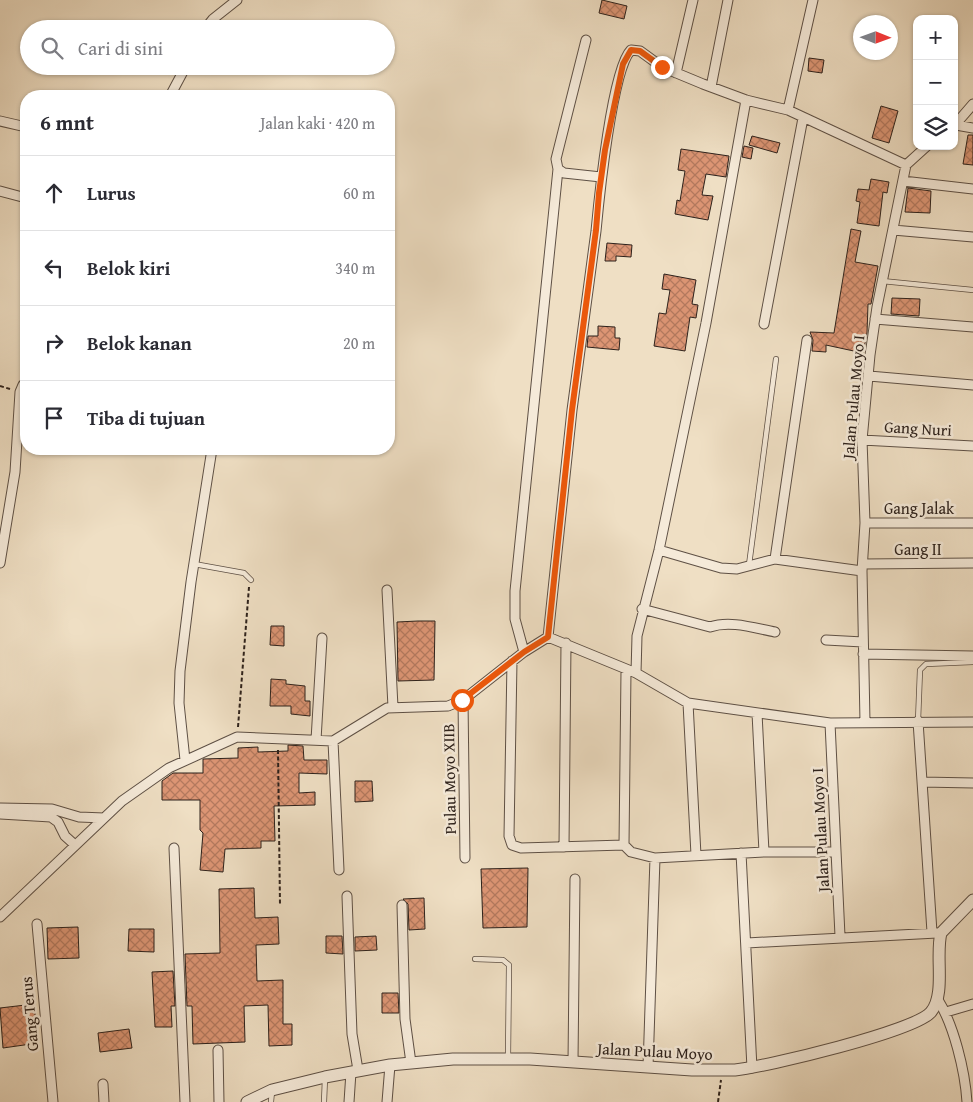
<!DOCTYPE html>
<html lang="id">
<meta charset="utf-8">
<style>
body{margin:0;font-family:"Gentium Book Plus",serif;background:#f7f7f7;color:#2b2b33}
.controls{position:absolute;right:15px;top:15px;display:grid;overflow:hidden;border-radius:10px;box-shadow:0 1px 4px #0004}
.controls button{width:45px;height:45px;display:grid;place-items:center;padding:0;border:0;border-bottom:1px solid #e1e1e2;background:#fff;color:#2b2b33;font:25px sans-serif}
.compass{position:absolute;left:853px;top:15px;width:45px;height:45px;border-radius:50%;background:#fff;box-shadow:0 1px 4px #0004;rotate:91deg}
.stop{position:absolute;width:15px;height:15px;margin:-11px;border:4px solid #ea580c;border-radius:50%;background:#fff}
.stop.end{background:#ea580c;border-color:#fff;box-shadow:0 1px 5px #0008}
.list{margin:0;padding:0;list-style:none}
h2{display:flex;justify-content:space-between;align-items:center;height:65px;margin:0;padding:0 20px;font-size:21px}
h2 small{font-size:16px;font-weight:400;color:#7c7c81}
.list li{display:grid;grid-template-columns:32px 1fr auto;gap:15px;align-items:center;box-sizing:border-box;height:75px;padding:0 20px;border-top:1px solid #e1e1e2}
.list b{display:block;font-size:19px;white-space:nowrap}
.list em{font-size:16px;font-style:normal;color:#7c7c81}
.icon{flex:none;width:28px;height:28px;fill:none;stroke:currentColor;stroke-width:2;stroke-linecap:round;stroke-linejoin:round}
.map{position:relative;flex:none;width:973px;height:1102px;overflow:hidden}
.search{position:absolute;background:#fff;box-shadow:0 1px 4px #0004;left:20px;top:20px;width:375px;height:55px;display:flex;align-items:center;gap:12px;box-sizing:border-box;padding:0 18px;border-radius:28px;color:#7c7c81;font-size:19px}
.panel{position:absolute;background:#fff;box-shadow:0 1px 4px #0004;left:20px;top:90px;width:375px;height:365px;border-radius:20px}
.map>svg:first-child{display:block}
.building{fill:url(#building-cross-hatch);stroke:#2d211b}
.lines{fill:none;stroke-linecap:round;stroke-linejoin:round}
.service-casing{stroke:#5e5045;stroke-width:6}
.minor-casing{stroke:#5e5045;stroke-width:11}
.tertiary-casing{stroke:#5e5045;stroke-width:13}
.path{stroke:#2d211b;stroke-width:2;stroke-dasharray:4 2.5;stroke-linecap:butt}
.service{stroke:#f5ead9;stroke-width:4.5}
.minor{stroke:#f5ead9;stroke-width:9}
.tertiary{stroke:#f5ead9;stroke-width:11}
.route{stroke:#ea580c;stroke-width:6}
.labels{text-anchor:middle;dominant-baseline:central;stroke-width:5;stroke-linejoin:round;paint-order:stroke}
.street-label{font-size:16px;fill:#2d211b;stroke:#f5ead9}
</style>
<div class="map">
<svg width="973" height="1102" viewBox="0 0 973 1102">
<defs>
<pattern id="building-cross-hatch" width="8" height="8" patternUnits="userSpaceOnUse" patternTransform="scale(1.25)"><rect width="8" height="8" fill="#dc9574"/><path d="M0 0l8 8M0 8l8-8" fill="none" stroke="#b3795e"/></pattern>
</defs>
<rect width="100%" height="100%" fill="#efdfc4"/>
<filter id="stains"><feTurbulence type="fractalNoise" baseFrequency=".004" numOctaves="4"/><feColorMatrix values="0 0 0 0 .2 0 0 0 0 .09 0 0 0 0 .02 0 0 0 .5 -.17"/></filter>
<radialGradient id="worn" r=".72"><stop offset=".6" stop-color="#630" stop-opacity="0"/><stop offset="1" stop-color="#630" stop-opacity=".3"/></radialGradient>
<path class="building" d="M602 0 627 6 624 19 599 13Z
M809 58 824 60 822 73 808 71Z
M881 106 898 111 889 143 872 138Z
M968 135H973V165L963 164Z
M752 136 780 143 777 153 749 145Z
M744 146 753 148 751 159 742 157Z
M681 149 729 156 726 177 706 174 702 195 713 196 708 220 675 214 677 200 680 201 685 171 678 170Z
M871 179 889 182 887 193 883 192 879 226 857 223 860 202 856 201 858 189 869 190Z
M908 188 931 191 930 213 905 212Z
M851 229 861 231 855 262 878 266 871 304H868L867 333 863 353 826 345V352L812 351 813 340 810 332 834 333Z
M607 243 632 245 631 257 616 256V261H605Z
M664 274 696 280 692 304 698 305 696 318 690 317 685 351 654 346 659 313 666 314 670 290 662 289Z
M892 298 920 299 919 316 891 314Z
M598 326 615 327V338H620L619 350 587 347 588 336H598Z
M418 621H435L434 680 398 681 397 622Z
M271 626H284V646L270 645Z
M271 679 286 680V684L305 686V701H310V716L291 714V706H270Z
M288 745 303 746 304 760H327V774L299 773V793L315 792V805L274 806 275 841H261V848L225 849 223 872 200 870 203 833 200 830V800H162V781L173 773H203V759L238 758V748L258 747V752L288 751Z
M355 781H372L373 801 355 802Z
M528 868 527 927 483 928 481 869Z
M254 888 255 918 278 917 279 944 256 945 257 981 283 980V1024H292V1045L269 1046 268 1005 244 1006 245 1042 193 1044 192 1006H187L185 954 220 953 219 889Z
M424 898 425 929 409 930 408 904 403 899Z
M78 927 79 958 48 959 47 928Z
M129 929H154V952L128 951Z
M326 936H342L343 954 326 953Z
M376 936 377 950 355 951V937Z
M173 971 175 1006H171L172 1027H155L152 972Z
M382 993H398L399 1013H382Z
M34 1004 38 1043 3 1048 0 1008Z
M129 1029 132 1048 100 1052 98 1033Z"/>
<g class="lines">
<defs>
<path id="service" d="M882 281 973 290
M194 564 244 573 251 580
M749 565 776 359
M918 721 920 670 926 664 973 662
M475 959 503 960 509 965 508 1059
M271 1102 272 1091
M324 1102 325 1078"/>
<path id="minor" d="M205 29 213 19 237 0
M676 73 693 0
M711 87 728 0
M170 96 186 66
M788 110 813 0
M0 121 26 127
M956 125 973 128
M954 126 973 104
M558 169 564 173 601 177
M903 181 973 189
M0 191 26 198
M893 230 973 237
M875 319 973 327
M764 324 803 118
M869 376 973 385
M862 440 973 446
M865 523H973
M659 550 721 568 737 569 775 559 862 571
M775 559 807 340
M0 563 15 472 20 392 23 385H26
M863 564 973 563
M387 590 393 707
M642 609 710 627C730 620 754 628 775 632
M548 637 572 410 596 231C599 199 612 69 631 50L640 51 662 67 703 84 746 100 788 110 906 165
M826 640 863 642
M524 652 515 619V591L558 169 556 159 586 40
M863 654 973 656
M512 661 509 836 512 845 521 848 624 845 631 852 655 858 764 852H836
M636 673 637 636 659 550 706 323 746 100
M463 700 465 858
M688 703 696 855
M757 713 764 852
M918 721 932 932
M865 722 862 571 865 523 862 440 870 355 877 307 906 165 927 146
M830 723 840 936
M316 740 322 638
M333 741 339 870
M185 760 179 703 180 671 191 582 212 449
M922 782 973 783
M0 808 52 809 79 817 104 818
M0 814 51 817 58 822 65 836 75 845
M624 845 626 671
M564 847 566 643
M174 848 185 1102
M741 853 752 1068
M347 896 352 1034 358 1070
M402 905 405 1019 411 1063
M0 917 122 801 169 768 237 737 333 741 387 708 448 706 463 700 524 652 548 637 636 673 688 703 830 723 973 722
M37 924 53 1102
M747 943 937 933
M937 998C954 1025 965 1071 967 1102
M946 1012 973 1004
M218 1050 219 1102
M573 1062 575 879
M648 1067 655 858
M103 1084 104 1102
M349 1102 351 1072
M387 1102 390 1065"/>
<path id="tertiary" d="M247 1102 272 1090 325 1077 390 1065 453 1059H530L692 1070H735C765 1067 916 1031 931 1012 946 994 935 955 941 933L973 900"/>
</defs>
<use href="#service" class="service-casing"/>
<use href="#minor" class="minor-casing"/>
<use href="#tertiary" class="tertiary-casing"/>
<path class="path" d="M0 386 10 389
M238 727 249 587
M278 750 280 905
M718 1102 721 1080"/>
<use href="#service" class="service"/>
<use href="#minor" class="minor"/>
<use href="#tertiary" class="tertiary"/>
</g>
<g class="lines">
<path class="route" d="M462 700 524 652 548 637 572 410 596 230 599 193 605 150 623 64 631 50 640 51 662 67"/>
</g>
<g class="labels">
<g class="street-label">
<text transform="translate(853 397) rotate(-85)">Jalan Pulau Moyo I</text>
<text transform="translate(918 428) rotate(3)">Gang Nuri</text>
<text x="919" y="508">Gang Jalak</text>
<text x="918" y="549">Gang II</text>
<text transform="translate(449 779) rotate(-91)">Pulau Moyo XIIB</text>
<text transform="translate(820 830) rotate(-93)">Jalan Pulau Moyo I</text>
<text transform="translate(29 1014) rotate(-95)">Gang Terus</text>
<text transform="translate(655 1051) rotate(3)">Jalan Pulau Moyo</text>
</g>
</g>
<rect width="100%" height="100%" filter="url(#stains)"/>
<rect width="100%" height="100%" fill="url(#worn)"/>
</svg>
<div class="controls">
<button>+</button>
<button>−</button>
<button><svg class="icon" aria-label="layers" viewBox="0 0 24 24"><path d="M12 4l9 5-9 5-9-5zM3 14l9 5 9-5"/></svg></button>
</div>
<svg class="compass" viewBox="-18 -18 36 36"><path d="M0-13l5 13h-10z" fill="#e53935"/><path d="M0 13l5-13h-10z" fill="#7c7c81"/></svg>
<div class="stop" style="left:462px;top:700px"></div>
<div class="stop end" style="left:662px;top:67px"></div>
<div class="search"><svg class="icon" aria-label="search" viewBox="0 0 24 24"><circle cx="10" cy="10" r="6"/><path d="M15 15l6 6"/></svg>Cari di sini</div>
<section class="panel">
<h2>6 mnt<small>Jalan kaki · 420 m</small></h2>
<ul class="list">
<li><svg class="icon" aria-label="ahead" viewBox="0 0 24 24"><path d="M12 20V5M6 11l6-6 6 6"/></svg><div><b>Lurus</b></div><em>60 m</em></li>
<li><svg class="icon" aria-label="left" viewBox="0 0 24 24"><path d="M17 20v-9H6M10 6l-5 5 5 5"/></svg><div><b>Belok kiri</b></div><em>340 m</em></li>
<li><svg class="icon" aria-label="right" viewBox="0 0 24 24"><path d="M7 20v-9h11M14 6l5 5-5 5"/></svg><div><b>Belok kanan</b></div><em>20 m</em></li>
<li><svg class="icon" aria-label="arrive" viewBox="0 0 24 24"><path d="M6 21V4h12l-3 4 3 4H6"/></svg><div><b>Tiba di tujuan</b></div></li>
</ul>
</section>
</div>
